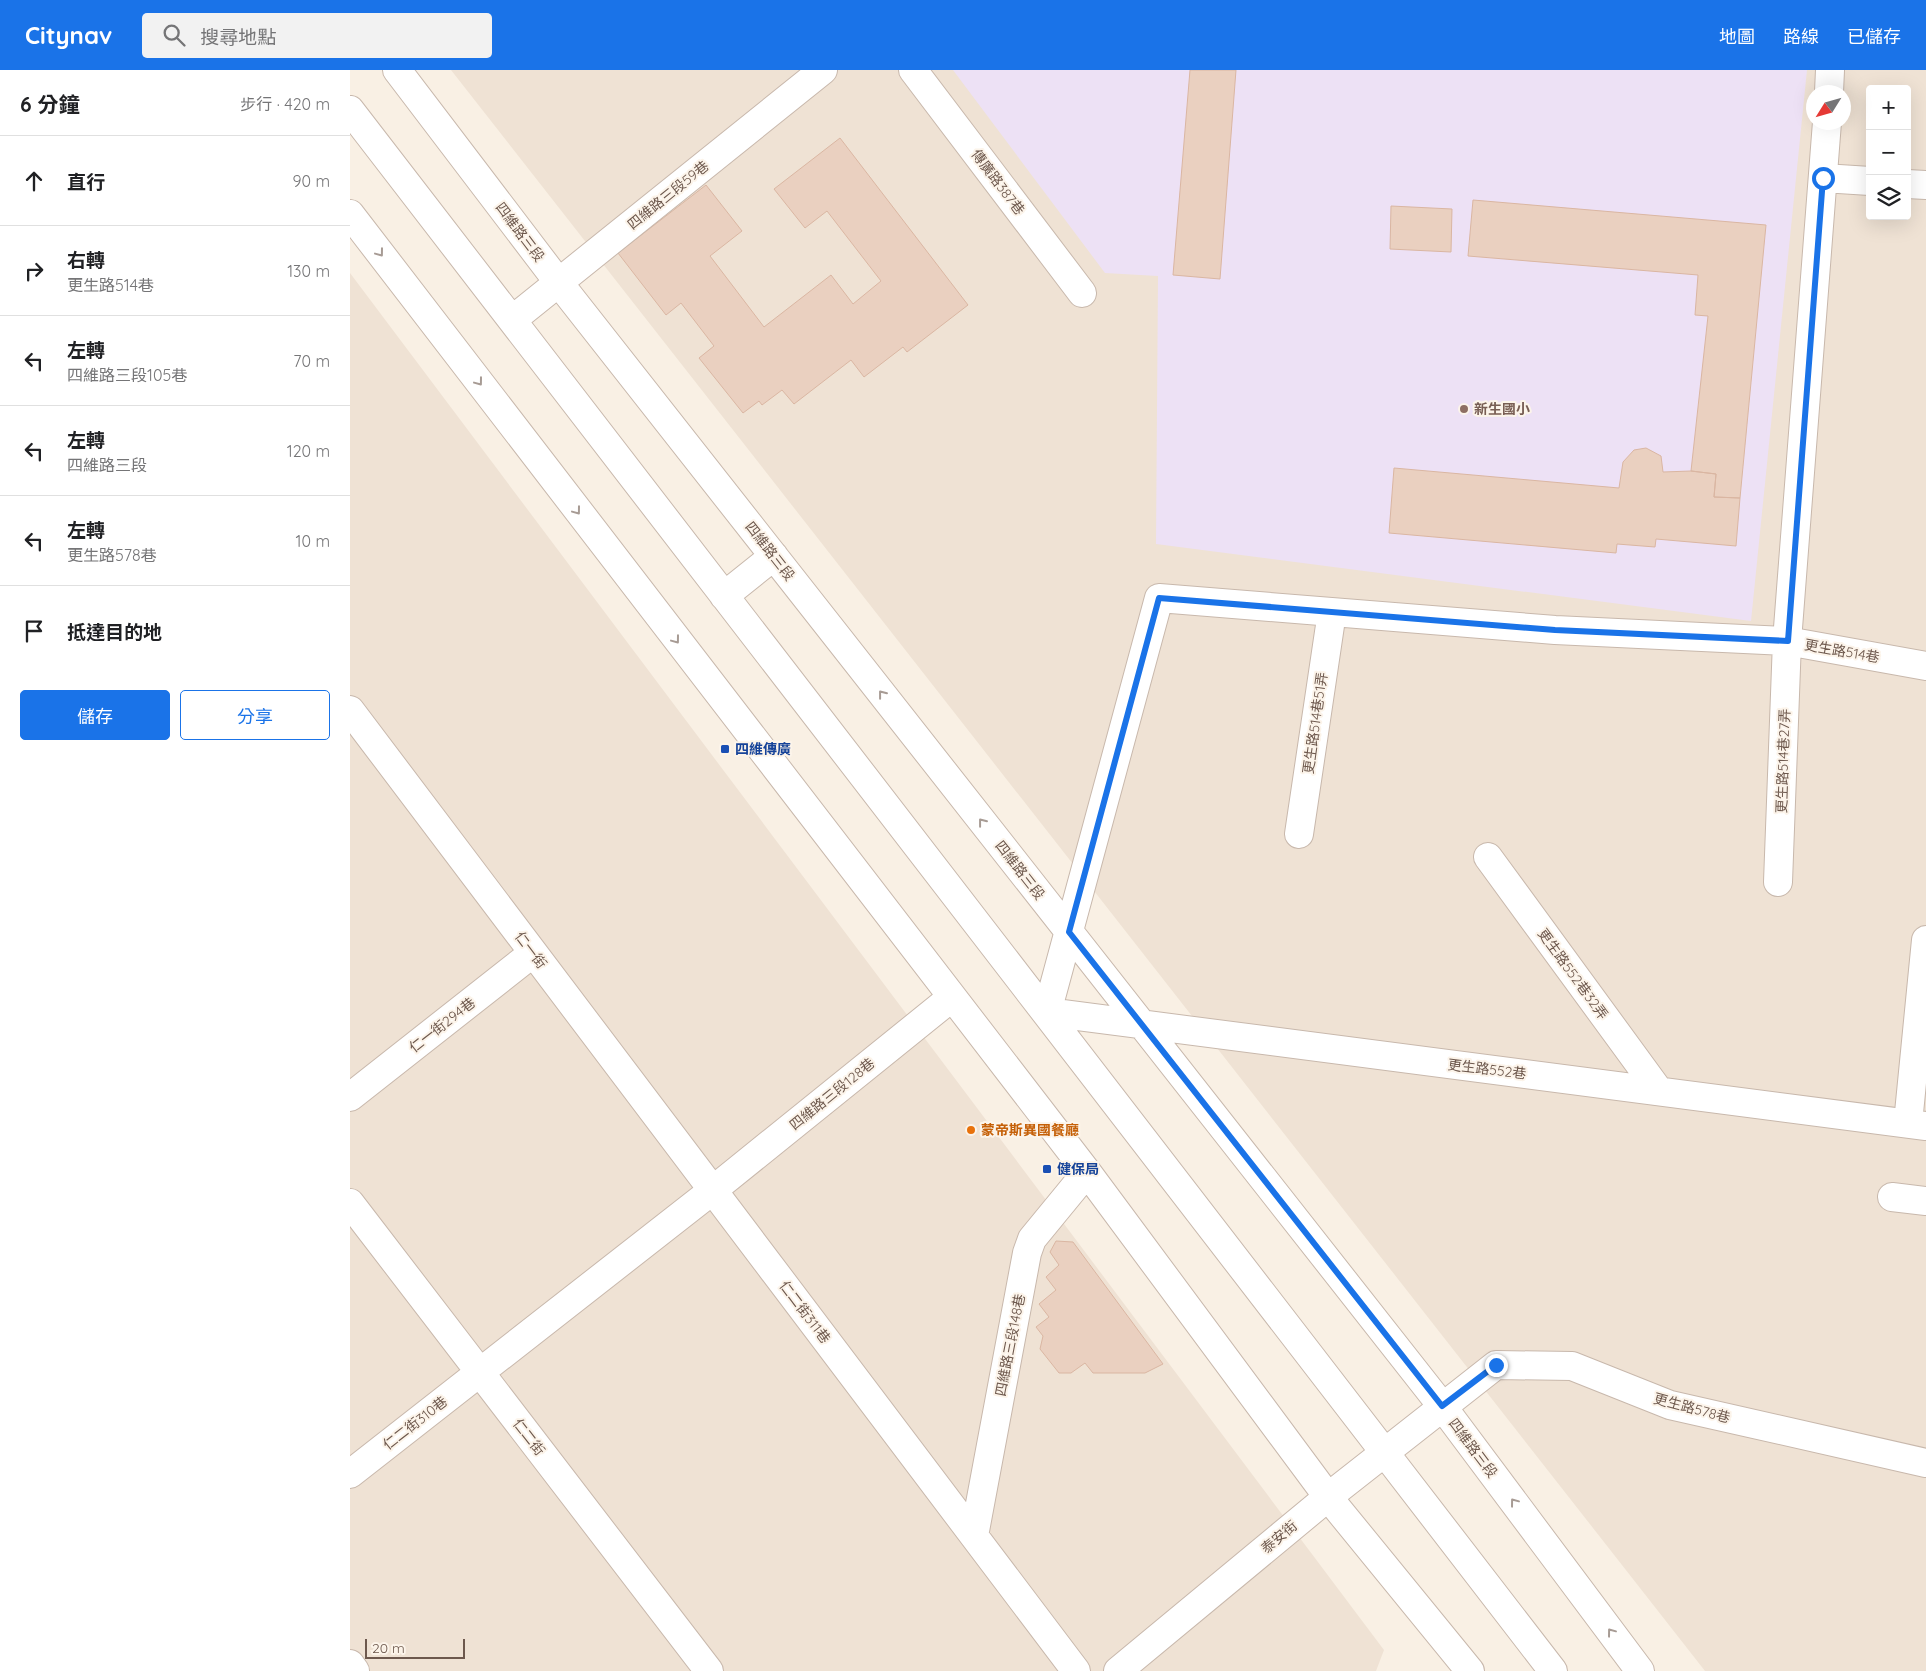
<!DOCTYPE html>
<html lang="zh-TW">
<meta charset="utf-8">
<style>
body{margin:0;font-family:Quicksand,"Noto Sans TC",sans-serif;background:#f2f2f2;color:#202124}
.controls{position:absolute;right:15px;top:15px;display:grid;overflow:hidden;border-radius:5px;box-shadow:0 5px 20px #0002}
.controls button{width:45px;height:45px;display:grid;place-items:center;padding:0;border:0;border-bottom:1px solid #e0e0e0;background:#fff;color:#202124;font:25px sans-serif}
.compass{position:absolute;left:1456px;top:15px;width:45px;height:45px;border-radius:50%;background:#fff;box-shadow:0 5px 20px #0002;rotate:233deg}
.scale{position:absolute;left:15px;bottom:12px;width:100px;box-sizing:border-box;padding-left:5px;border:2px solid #6d584d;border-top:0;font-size:14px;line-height:18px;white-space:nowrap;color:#6d584d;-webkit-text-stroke:4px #fcf4ea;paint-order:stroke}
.stop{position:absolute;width:15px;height:15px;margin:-11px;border:4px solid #1a73e8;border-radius:50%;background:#fff}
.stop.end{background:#1a73e8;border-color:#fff;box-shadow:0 1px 5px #0008}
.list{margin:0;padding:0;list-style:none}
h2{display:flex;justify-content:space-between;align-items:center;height:65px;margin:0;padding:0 20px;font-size:21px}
h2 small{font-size:16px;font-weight:400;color:#757577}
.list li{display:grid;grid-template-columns:32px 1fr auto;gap:15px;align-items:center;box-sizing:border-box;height:90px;padding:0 20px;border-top:1px solid #e0e0e0}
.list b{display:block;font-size:19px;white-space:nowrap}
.list p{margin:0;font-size:16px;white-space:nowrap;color:#757577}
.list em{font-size:16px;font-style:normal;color:#757577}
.actions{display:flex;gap:10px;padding:15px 20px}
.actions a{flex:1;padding:11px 0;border:1px solid #1a73e8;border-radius:5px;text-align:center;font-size:18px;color:#1a73e8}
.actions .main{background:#1a73e8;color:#fff}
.icon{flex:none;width:28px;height:28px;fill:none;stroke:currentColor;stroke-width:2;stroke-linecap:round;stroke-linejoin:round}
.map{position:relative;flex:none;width:1576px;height:1601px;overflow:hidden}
header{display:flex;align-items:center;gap:30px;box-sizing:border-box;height:70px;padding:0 25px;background:#1a73e8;color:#fff}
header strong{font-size:24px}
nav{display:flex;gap:28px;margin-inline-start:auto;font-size:18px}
.search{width:350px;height:45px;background:#f2f2f2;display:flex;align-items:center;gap:12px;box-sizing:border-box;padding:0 18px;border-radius:5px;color:#757577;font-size:19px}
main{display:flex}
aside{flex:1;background:#fff}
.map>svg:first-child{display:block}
.residential{fill:#efe2d4;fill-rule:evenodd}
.education{fill:#ede1f5}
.building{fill:#ead0c0;stroke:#dab6a2}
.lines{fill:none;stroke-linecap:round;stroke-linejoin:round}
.minor-casing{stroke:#c8b8ac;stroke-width:30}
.minor{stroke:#fff;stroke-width:28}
.oneway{stroke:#a79b94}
.route{stroke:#1a73e8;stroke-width:6}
.education-dot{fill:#8d6e63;stroke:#fcf4ea;stroke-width:2}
.transit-dot{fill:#1a4fb4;stroke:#fcf4ea;stroke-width:2}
.food-dot{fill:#e8710a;stroke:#fcf4ea;stroke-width:2}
.labels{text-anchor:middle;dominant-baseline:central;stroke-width:4;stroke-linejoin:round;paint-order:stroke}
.street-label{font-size:14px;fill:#6d584d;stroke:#fcf4ea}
.education-label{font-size:14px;font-weight:bold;fill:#785e54;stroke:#fcf4ea;text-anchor:start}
.transit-label{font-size:14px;font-weight:bold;fill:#164399;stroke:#fcf4ea;text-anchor:start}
.food-label{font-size:14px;font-weight:bold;fill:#c56008;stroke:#fcf4ea;text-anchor:start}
</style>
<header>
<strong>Citynav</strong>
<div class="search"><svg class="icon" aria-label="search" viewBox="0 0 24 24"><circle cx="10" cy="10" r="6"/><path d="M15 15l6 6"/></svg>搜尋地點</div>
<nav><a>地圖</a><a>路線</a><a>已儲存</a></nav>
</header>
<main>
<aside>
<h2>6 分鐘<small>步行 · 420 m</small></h2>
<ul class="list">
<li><svg class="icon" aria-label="ahead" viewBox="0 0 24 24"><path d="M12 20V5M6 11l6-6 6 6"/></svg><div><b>直行</b></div><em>90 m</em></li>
<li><svg class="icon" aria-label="right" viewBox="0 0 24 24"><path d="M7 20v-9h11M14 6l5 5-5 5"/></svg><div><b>右轉</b><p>更生路514巷</p></div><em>130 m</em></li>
<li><svg class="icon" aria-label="left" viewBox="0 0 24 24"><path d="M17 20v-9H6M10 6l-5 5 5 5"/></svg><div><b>左轉</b><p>四維路三段105巷</p></div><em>70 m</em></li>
<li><svg class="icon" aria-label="left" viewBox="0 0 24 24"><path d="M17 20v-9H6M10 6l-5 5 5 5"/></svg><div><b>左轉</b><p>四維路三段</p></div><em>120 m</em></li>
<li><svg class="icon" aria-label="left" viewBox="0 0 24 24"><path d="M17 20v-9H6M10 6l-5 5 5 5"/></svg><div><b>左轉</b><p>更生路578巷</p></div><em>10 m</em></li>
<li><svg class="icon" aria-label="arrive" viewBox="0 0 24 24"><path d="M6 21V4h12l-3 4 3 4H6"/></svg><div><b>抵達目的地</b></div></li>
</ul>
<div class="actions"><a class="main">儲存</a><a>分享</a></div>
</aside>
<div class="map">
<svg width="1576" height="1601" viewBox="0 0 1576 1601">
<rect width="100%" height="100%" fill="#f9f0e4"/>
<path class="residential" d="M101 0H1576V1601H1355ZM1520 19H1557V146H1520ZM1464 22H1494V52H1464Z
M0 203 1034 1580 1026 1601H0Z"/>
<path class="education" d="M603 0H1457L1401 551 806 474 808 206 755 203Z"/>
<path class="building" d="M840 0H886L870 209 823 205Z
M490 68 618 235 557 282 553 277 514 307 501 290 444 334 432 320 412 335 409 331 393 343 349 288 364 276 331 233 316 245 268 183 356 115 392 161 360 186 414 257 481 205 503 234 531 211 477 141 455 158 424 119Z
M1123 130 1416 155 1390 428 1364 427 1366 404 1341 401 1358 246 1345 245 1348 205 1118 186Z
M1041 136 1102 139 1101 182 1040 179Z
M1296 378 1311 386 1313 402 1341 401 1366 404 1364 427 1390 428 1386 476 1306 469 1305 477 1267 474 1266 483 1039 463 1044 398 1269 418 1273 392 1284 380Z
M706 1171 723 1172 813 1294 795 1303H743L735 1293 721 1303H709L690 1279 693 1266 686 1257 699 1247 689 1234 706 1220 696 1207 709 1195 700 1182Z"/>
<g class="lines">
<defs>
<path id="minor" d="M47 0 209 213 1092 1336 1290 1601
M563 0 732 223
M1479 22 1480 0
M0 40 1203 1601
M1473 108 1520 111
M1557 114 1576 115
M0 144 737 1102 978 1427 1120 1601
M162 250 473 0
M374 526 424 486
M1576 596 1437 571 1205 560 809 528 697 942 1576 1056
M0 640 726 1601
M949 764 982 542
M1138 787 1309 1021
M1428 812 1437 571 1477 52
M0 1027 183 883
M1558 1053 1576 870
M1542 1127 1576 1131
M0 1133 359 1601
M0 1404 363 1120 601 928
M624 1466 677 1183 682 1169 737 1102
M0 1594 5 1601
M768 1601 978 1427 1146 1295 1222 1296 1320 1335 1576 1393"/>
</defs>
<use href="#minor" class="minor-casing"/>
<use href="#minor" class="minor"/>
</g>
<defs><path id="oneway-chevron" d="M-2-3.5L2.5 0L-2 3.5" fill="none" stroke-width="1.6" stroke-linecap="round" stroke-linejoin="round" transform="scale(1.25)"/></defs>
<g class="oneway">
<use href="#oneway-chevron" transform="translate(30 183) rotate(53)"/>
<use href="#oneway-chevron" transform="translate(129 312) rotate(53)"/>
<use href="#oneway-chevron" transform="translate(227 441) rotate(53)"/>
<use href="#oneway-chevron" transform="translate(326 570) rotate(53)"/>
<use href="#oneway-chevron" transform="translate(532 624) rotate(-128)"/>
<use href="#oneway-chevron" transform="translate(632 752) rotate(-128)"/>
<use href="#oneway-chevron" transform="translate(1164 1432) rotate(-127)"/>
<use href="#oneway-chevron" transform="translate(1261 1562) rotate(-127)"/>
</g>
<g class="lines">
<path class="route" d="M1146 1295 1092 1336 719 862 809 528 1205 560 1438 571 1473 108"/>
</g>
<circle class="education-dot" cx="1114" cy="339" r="5"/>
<g class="transit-dot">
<rect x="370" y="674" width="10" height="10" rx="2.5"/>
<rect x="692" y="1094" width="10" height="10" rx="2.5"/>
</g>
<circle class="food-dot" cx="621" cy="1060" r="5"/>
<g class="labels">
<g class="street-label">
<text transform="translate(648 112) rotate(53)">傳廣路387巷</text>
<text transform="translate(318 125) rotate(-39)">四維路三段59巷</text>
<text transform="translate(170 162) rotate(53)">四維路三段</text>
<text transform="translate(420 481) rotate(52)">四維路三段</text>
<text transform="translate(1492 581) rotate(10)">更生路514巷</text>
<text transform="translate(965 653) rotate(-82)">更生路514巷51弄</text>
<text transform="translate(1433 691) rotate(-88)">更生路514巷27弄</text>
<text transform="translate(670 800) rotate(52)">四維路三段</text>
<text transform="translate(181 880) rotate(53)">仁一街</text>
<text transform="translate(1223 904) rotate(54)">更生路552巷32弄</text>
<text transform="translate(92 955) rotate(-38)">仁一街294巷</text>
<text transform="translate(1137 999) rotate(7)">更生路552巷</text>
<text transform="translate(482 1024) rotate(-39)">四維路三段128巷</text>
<text transform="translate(455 1242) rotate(53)">仁二街311巷</text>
<text transform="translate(660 1275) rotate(-79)">四維路三段148巷</text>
<text transform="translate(1342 1338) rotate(15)">更生路578巷</text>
<text transform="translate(65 1353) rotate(-38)">仁二街310巷</text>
<text transform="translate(179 1367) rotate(52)">仁二街</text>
<text transform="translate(1123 1378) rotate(53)">四維路三段</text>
<text transform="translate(929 1467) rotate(-40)">泰安街</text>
</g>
<g class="education-label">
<text x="1124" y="339">新生國小</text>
</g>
<g class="transit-label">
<text x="385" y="679">四維傳廣</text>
<text x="707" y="1099">健保局</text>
</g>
<g class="food-label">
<text x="631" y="1060">蒙帝斯異國餐廳</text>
</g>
</g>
</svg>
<div class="controls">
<button>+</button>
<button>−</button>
<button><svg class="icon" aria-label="layers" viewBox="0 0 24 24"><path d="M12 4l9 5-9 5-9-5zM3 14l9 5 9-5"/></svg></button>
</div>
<svg class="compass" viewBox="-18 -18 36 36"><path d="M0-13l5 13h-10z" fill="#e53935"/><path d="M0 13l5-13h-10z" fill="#757577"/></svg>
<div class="scale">20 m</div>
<div class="stop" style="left:1473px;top:108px"></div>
<div class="stop end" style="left:1146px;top:1295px"></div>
</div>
</main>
